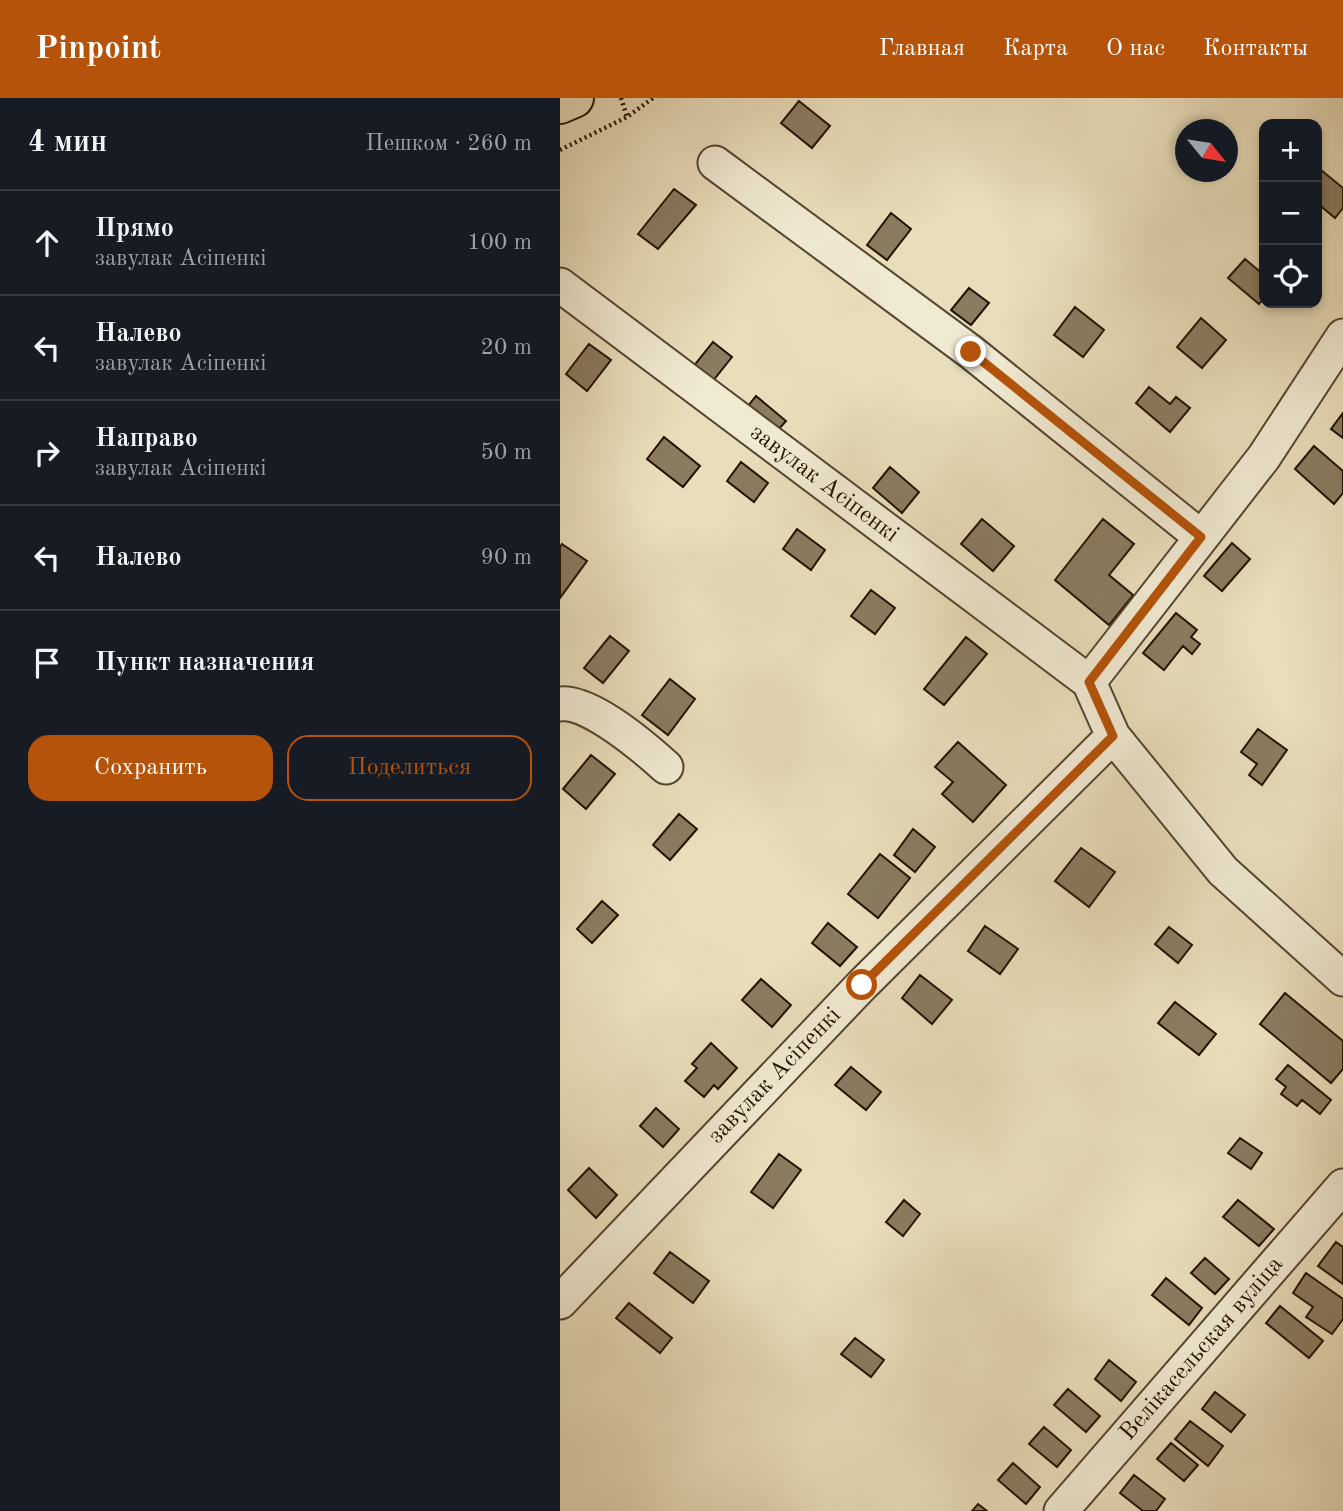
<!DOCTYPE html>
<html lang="ru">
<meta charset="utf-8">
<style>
body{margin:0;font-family:"Old Standard TT",serif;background:#242831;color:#f1f3f6}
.controls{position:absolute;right:21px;top:21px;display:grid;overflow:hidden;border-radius:14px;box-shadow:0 4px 10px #0003}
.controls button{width:63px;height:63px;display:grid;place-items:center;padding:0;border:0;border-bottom:2px solid #363941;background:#171b24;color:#f1f3f6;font:35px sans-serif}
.compass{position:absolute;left:615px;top:21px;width:63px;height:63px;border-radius:50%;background:#171b24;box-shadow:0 4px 10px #0003;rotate:120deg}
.stop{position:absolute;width:21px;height:21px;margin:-16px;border:5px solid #b45309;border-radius:50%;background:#fff}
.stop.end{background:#b45309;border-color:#fff;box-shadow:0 2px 7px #0008}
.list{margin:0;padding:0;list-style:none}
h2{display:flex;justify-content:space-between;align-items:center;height:91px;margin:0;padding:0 28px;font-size:30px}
h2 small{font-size:23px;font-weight:400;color:#9ea1a6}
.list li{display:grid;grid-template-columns:46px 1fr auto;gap:21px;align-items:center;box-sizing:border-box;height:105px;padding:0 28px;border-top:2px solid #363941}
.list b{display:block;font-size:26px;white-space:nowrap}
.list p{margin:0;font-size:23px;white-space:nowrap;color:#9ea1a6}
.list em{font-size:23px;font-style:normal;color:#9ea1a6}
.actions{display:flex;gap:14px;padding:21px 28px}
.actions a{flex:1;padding:16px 0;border:2px solid #b45309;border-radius:21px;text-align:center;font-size:24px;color:#b45309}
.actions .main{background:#b45309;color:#fff}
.icon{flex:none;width:38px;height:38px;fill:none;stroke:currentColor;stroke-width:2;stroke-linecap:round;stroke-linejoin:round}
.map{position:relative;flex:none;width:783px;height:1413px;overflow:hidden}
header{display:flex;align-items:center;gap:42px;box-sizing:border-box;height:98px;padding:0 35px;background:#b45309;color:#fff}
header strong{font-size:33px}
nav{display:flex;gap:38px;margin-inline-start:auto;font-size:24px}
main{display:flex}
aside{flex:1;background:#171b24}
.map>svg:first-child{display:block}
.building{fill:#8a7c61;stroke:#241100;stroke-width:2}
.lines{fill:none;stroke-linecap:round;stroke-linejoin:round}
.minor-casing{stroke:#55442f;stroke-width:37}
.major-casing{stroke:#241100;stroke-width:42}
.path{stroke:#241100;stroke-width:4.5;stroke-dasharray:2 3.5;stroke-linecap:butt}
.minor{stroke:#f1ead3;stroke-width:33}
.major{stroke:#e9debb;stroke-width:38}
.route{stroke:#b45309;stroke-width:9}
.labels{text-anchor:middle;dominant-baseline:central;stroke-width:7;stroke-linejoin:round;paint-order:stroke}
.street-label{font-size:24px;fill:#241100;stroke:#f1ead3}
</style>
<header>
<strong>Pinpoint</strong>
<nav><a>Главная</a><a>Карта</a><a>О нас</a><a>Контакты</a></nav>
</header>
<main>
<aside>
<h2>4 мин<small>Пешком · 260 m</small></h2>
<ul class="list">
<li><svg class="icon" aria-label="ahead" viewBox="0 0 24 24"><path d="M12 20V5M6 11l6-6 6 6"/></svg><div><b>Прямо</b><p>завулак Асіпенкі</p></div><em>100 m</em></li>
<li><svg class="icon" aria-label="left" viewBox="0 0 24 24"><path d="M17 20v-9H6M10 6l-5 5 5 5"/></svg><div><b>Налево</b><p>завулак Асіпенкі</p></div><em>20 m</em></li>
<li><svg class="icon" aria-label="right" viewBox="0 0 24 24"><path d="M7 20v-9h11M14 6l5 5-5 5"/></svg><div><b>Направо</b><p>завулак Асіпенкі</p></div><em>50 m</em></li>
<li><svg class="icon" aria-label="left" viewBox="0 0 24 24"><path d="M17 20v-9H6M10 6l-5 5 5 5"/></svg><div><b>Налево</b></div><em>90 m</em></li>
<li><svg class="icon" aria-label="arrive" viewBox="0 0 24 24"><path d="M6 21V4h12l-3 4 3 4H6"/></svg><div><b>Пункт назначения</b></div></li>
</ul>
<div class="actions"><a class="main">Сохранить</a><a>Поделиться</a></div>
</aside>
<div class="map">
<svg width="783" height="1413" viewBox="0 0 783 1413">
<rect width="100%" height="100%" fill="#e9debb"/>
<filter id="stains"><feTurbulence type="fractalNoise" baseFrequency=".00286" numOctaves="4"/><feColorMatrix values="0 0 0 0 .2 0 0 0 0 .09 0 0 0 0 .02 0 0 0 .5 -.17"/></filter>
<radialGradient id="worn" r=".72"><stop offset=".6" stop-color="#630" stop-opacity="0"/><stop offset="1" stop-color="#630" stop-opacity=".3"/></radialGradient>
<path class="building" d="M239 3 270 28 252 50 221 25Z
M761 72 783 90V110L775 120 757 105V77Z
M114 91 136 107 98 151 78 136Z
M331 115 351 131 327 162 307 147Z
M685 161 704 177V200L699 206 668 180Z
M409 190 429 205 411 227 391 212Z
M515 209 544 232 523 259 494 237Z
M641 220 666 242 642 270 617 249Z
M153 244 172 259 144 294 125 279Z
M29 246 51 262 27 293 6 276Z
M589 289 610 306 616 299 630 310 610 334 576 305Z
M196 298 226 323 209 342 180 318Z
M783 315V340L771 331Z
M104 339 140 368 123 389 87 361Z
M754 348 783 373V395L774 406 735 371Z
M181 364 208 385 194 404 167 383Z
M330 369 359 394 342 415 313 390Z
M422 421 454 448 433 473 401 446Z
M543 421 574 446 549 477 573 497 549 527 495 482Z
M237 431 265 452 251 472 223 451Z
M672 445 690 461 662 493 644 478Z
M2 446 27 463 0 500V449Z
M311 492 335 510 315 536 291 518Z
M616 515 637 532 631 539 640 546 632 556 623 548 604 572 583 555Z
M50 538 69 553 43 585 24 570Z
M406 539 427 556 384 607 364 591Z
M110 581 135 601 108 637 82 617Z
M698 631 727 652 702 687 689 677 697 666 681 654Z
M398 644 446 687 413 724 382 696 393 684 375 669Z
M31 657 55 676 26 711 3 691Z
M119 716 137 731 110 762 93 747Z
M353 731 375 749 355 774 334 757Z
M521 750 555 774 529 809 495 783Z
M320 756 350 780 318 820 288 796Z
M42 803 58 817 32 845 17 831Z
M268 825 297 849 280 868 252 845Z
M425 828 458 851 440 876 408 853Z
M609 829 632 847 618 865 595 846Z
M360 877 392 902 372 926 342 900Z
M201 881 231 907 212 929 182 902Z
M725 895 783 943V971L771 985 700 926Z
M615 904 656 936 639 957 598 925Z
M151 945 177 970 158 991 154 987 144 999 125 983 137 970 132 966Z
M728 967 771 1002 760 1016 742 1002 737 1008 721 996 726 989 716 981Z
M291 969 321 994 306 1012 275 987Z
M96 1010 119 1031 103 1049 80 1028Z
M680 1040 702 1055 691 1071 668 1055Z
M219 1056 241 1072 213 1110 191 1094Z
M29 1070 57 1097 36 1120 8 1092Z
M344 1102 360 1116 343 1138 326 1124Z
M678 1102 714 1131 699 1148 663 1119Z
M776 1144 783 1149V1186L758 1168Z
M110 1154 149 1183 133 1205 94 1175Z
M645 1160 669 1181 655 1196 631 1175Z
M746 1175 783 1201V1221L772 1236 746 1219 753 1209 733 1195Z
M606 1180 642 1210 629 1227 592 1197Z
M69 1205 112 1240 100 1255 56 1220Z
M720 1208 763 1243 749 1260 706 1225Z
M295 1240 324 1262 311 1279 281 1256Z
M549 1262 576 1284 561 1303 535 1281Z
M508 1291 540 1318 526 1334 494 1307Z
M655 1294 685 1317 671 1334 642 1311Z
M630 1323 663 1348 648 1368 615 1341Z
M484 1329 511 1352 497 1369 469 1346Z
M611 1345 638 1367 624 1383 597 1361Z
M453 1365 480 1389 466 1406 438 1382Z
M574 1377 605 1401 596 1413H583L560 1395Z
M418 1406 427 1413H412Z"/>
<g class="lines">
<defs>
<path id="minor" d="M155 65 411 254 641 439
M0 187 529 584 553 638 663 773 783 881
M529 584 704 359 783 238
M0 606C29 602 85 650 106 669
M0 1204 302 887 553 638
M501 1413 783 1088"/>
<path id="major" d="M0 6 14 0"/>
</defs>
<use href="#minor" class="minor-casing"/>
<use href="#major" class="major-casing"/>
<path class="path" d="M61 0 67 19
M0 52 67 19 93 0"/>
<use href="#minor" class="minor"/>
<use href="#major" class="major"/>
</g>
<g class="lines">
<path class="route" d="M302 887 553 638 529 584 641 439 411 254"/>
</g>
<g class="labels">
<g class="street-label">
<text transform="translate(264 386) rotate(37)">завулак Асіпенкі</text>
<text transform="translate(215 978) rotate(-46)">завулак Асіпенкі</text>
<text transform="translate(642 1251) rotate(-49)">Велікасельская вуліца</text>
</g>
</g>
<rect width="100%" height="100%" filter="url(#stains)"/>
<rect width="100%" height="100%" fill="url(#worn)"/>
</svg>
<div class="controls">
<button>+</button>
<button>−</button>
<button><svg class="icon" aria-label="locate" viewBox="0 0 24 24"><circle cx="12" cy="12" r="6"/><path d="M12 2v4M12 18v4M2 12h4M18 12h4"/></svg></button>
</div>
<svg class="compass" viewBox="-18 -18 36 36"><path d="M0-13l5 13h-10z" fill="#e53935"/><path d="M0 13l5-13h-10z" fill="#9ea1a6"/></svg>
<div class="stop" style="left:302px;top:887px"></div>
<div class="stop end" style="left:411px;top:254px"></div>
</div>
</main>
